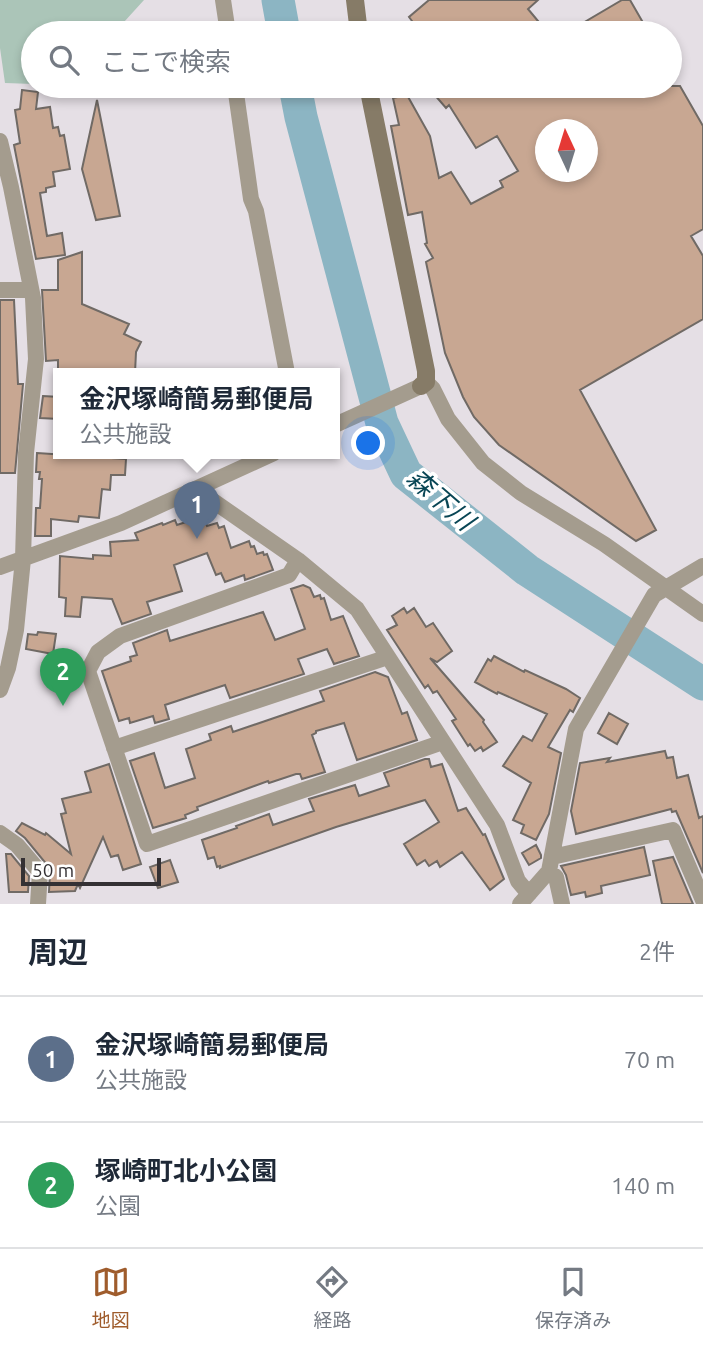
<!DOCTYPE html>
<html lang="ja">
<meta charset="utf-8">
<style>
body{margin:0;font-family:Ubuntu,"Noto Sans JP",sans-serif;background:#f6f6f7;color:#1f2937}
.compass{position:absolute;left:535px;top:119px;width:63px;height:63px;border-radius:50%;background:#fff;box-shadow:0 4px 10px #0003;rotate:356deg}
.scale{position:absolute;left:21px;bottom:18px;width:140px;box-sizing:border-box;padding-left:7px;border:4px solid #343134;border-top:0;font-size:19px;line-height:24px;white-space:nowrap;color:#343134;-webkit-text-stroke:5px #fff;paint-order:stroke}
.you{position:absolute;left:369px;top:444px;width:24px;height:24px;margin:-18px;border:5px solid #fff;border-radius:50%;background:#1a73e8;box-shadow:0 0 0 10px #1a73e833}
.badge{display:grid;place-items:center;width:46px;height:46px;border-radius:50%;background:#9f5c2c;color:#fff;font-size:23px;font-weight:700}
.pin{position:absolute;translate:-50% -58px;filter:drop-shadow(0 2px 4px #0008)}
.pin::after{content:'';position:absolute;top:37px;width:24px;height:21px;background:inherit;clip-path:polygon(0 0,100% 0,50% 100%)}
.popup{position:absolute;left:53px;top:368px;width:287px;height:91px;box-sizing:border-box;display:grid;place-content:center;border-radius:0px;background:#fff;filter:drop-shadow(0 2px 5px #0005);font-size:23px;white-space:nowrap;color:#747a83}
.popup b{font-size:26px;color:#1f2937}
.popup::after{content:'';position:absolute;left:50%;top:100%;margin-left:-14px;border:14px solid transparent;border-top-color:#fff}
.list{margin:0;padding:0;list-style:none}
h2{display:flex;justify-content:space-between;align-items:center;height:91px;margin:0;padding:0 28px;font-size:30px}
h2 small{font-size:23px;font-weight:400;color:#747a83}
.list li{display:grid;grid-template-columns:46px 1fr auto;gap:21px;align-items:center;box-sizing:border-box;height:126px;padding:0 28px;border-top:2px solid #e0e1e3}
.list b{display:block;font-size:26px;white-space:nowrap}
.list p{margin:0;font-size:23px;white-space:nowrap;color:#747a83}
.list em{font-size:23px;font-style:normal;color:#747a83}
.icon{flex:none;width:38px;height:38px;fill:none;stroke:currentColor;stroke-width:2;stroke-linecap:round;stroke-linejoin:round}
.map{position:relative;flex:none;width:703px;height:904px;overflow:hidden}
.search{position:absolute;background:#fff;box-shadow:0 4px 10px #0003;left:21px;right:21px;top:21px;height:77px;display:flex;align-items:center;gap:18px;box-sizing:border-box;padding:0 24px;border-radius:38px;color:#747a83;font-size:26px}
.sheet{height:343px;background:#fff}
nav{display:flex;justify-content:space-around;align-items:center;box-sizing:border-box;height:98px;border-top:2px solid #e0e1e3;background:#fff;font-size:19px;color:#747a83}
nav a{display:grid;justify-items:center;gap:4px}
nav .on{color:#9f5c2c}
.map>svg:first-child{display:block}
.park{fill:#abc5b8}
.lines{fill:none;stroke-linecap:round;stroke-linejoin:round}
.river{stroke:#8cb5c3;stroke-width:33}
.building{fill:#c8a792;stroke:#706a65;stroke-width:2;fill-rule:evenodd}
.street{stroke:#a49c8e;stroke-width:16}
.secondary{stroke:#867b67;stroke-width:18}
.labels{text-anchor:middle;dominant-baseline:central;stroke-width:7;stroke-linejoin:round;paint-order:stroke}
.water-label{font-size:26px;font-style:italic;fill:#094655;stroke:#fff}
</style>
<div class="map">
<svg width="703" height="904" viewBox="0 0 703 904">
<rect width="100%" height="100%" fill="#e5dfe5"/>
<path class="park" d="M0 0H144L114 33H33V84L5 83 0 48Z"/>
<g class="lines">
<path class="river" d="M278 0 284 33
M295 86 301 117 382 423 406 474 527 570 703 684"/>
</g>
<path class="building" d="M429 0H538L528 9 548 33H516L509 25 499 33H398L412 21 409 17Z
M622 0H630L649 33H566Z
M427 86H680L703 126V229L691 236 703 256V319L580 390 656 530 636 541 499 445 474 417 463 397 445 353 426 262 433 258 425 244 427 243 422 212 408 215 391 126 399 125 393 98 407 95 430 136 439 178 451 172 471 204 503 187 500 181 518 171 497 136 476 148 449 105 446 108ZM545 130H587V172H545Z
M22 90 38 92 36 109 50 107 53 128 58 127 60 136 64 135 70 169 53 172 55 186 46 188V192L40 193 47 236 62 233 65 255 36 259 14 145 20 143 15 110 20 109Z
M97 100 120 216 96 220 82 169Z
M82 252V304L129 324 124 334 141 342 136 352 135 373H58V360L46 361 42 290H58V260Z
M0 300H14L18 384H23L15 473H0Z
M43 396 59 397V419L40 418Z
M37 453 126 459 125 475H111L110 490 102 489 99 518 79 516 78 522 51 519V536H35L36 508H40L42 479H39L40 472H36Z
M204 516 207 526 217 523 219 528 224 526 231 548 249 541 251 547 254 546 257 554 263 552 264 555 267 554 273 570 245 580 244 575 225 582 221 573 216 575 207 553 174 565 182 591 147 602 151 614 122 624 112 599 82 597 80 617 65 616 66 598 59 597 60 556 93 559V555L111 556 110 542 138 540 135 533 162 523 163 525 175 520 177 525Z
M303 585 310 588 314 597 320 595 321 599 324 598 331 620 343 616 359 656 334 664 327 649 298 659 304 674 230 698 225 685 165 705 169 719 155 723 153 716 130 723 129 718 119 721 102 671 131 661 130 657 137 655 133 643 167 630 170 641 263 612 275 640 305 629 291 589Z
M404 608 407 613 414 608 426 627 433 623 452 651 437 662 430 658 484 720 483 722 497 742 483 751 481 747 475 751 470 744 468 746 452 721 456 719 437 691 433 693 428 685 425 688 387 630 397 625 392 616Z
M38 632 56 634 53 654 26 649 28 634 37 635Z
M494 656 524 672 525 670 566 689 580 698 573 712 570 710 548 747 561 753 549 814 536 840 521 833 524 825 513 820 531 783 503 766 523 736 532 741 547 714 498 692 497 694 475 682 488 659 491 661Z
M375 672 388 677 402 714 407 712 417 740 357 760 344 723 316 731V733L312 735 325 772 302 779 300 774H296L269 783 268 781 197 807 198 810 185 815 186 818 153 828 130 761 154 753 165 788 195 778 186 749 211 740 209 734 231 726 233 732 318 703 324 701 320 691Z
M609 713 628 724 617 744 598 733Z
M665 751 667 758 673 757 677 778 688 775 699 818 703 816V873L676 811 672 812 671 809 576 834 571 811 580 763 610 758 607 762Z
M425 759H429L431 767 442 764 458 811 466 808 483 835 485 834 504 879 490 890 462 852 440 867 437 861 429 866 425 860 417 865 404 844 439 822 425 800 336 827 220 868V866L217 867 214 857 208 859 202 840 237 828 236 826 269 814 273 825 314 811 309 799 355 785 359 796 389 786 384 773Z
M109 764 141 864 123 870 118 855 111 857 103 837 80 888 78 884 75 891 49 892 50 873 48 866 25 838 16 831 22 823 45 835 46 833 71 854 61 814 66 813 62 799 91 792 85 772Z
M536 845 541 855V858L529 865 522 853Z
M644 847 650 875 601 886 602 893 586 897 585 892 571 895 566 875 561 866Z
M6 854H11L29 876 28 892H9Z
M673 857 693 904H662L653 861Z
M170 860 178 882 158 888 150 867Z"/>
<g class="lines">
<path class="street" d="M223 0 228 33
M235 86 251 199 256 211 287 373
M0 141 11 187 33 298 36 359 26 453 23 559 16 630 8 668 0 690
M0 290H31
M426 382 433 389 448 419 483 463 521 493 604 544 703 614
M335 425 421 386
M196 489 298 560 357 609 497 825 518 881 529 894
M298 560 289 575 120 636 98 652 88 671 147 844 443 742
M0 567 121 523 274 453
M114 748 388 657
M0 833 17 845 40 872 38 904
M552 857 673 830 703 900
M549 871 556 877 562 904
M520 904 549 871 576 729 654 595 703 566"/>
<path class="secondary" d="M355 0 359 33
M368 86 426 371V382L421 386"/>
</g>
<g class="labels">
<g class="water-label">
<text transform="translate(441 499) rotate(41)">森下川</text>
</g>
</g>
</svg>
<svg class="compass" viewBox="-18 -18 36 36"><path d="M0-13l5 13h-10z" fill="#e53935"/><path d="M0 13l5-13h-10z" fill="#747a83"/></svg>
<div class="scale">50 m</div>
<div class="you"></div>
<div class="pin badge" style="left:197px;top:539px;background:#5c6f8a">1</div>
<div class="popup"><b>金沢塚崎簡易郵便局</b>公共施設</div>
<div class="pin badge" style="left:63px;top:706px;background:#2e9e5b">2</div>
<div class="search"><svg class="icon" aria-label="search" viewBox="0 0 24 24"><circle cx="10" cy="10" r="6"/><path d="M15 15l6 6"/></svg>ここで検索</div>
</div>
<section class="sheet">
<h2>周辺<small>2件</small></h2>
<ul class="list">
<li><span class="badge" style="background:#5c6f8a">1</span><div><b>金沢塚崎簡易郵便局</b><p>公共施設</p></div><em>70 m</em></li>
<li><span class="badge" style="background:#2e9e5b">2</span><div><b>塚崎町北小公園</b><p>公園</p></div><em>140 m</em></li>
</ul>
</section>
<nav>
<a class="on"><svg class="icon" aria-label="map" viewBox="0 0 24 24"><path d="M3 6l6-2 6 2 6-2v14l-6 2-6-2-6 2zM9 4v14M15 6v14"/></svg>地図</a>
<a><svg class="icon" aria-label="directions" viewBox="0 0 24 24"><path d="M12 3l9 9-9 9-9-9zM9 14v-3h6M13 9l2 2-2 2"/></svg>経路</a>
<a><svg class="icon" aria-label="saved" viewBox="0 0 24 24"><path d="M7 4h10v16l-5-4-5 4z"/></svg>保存済み</a>
</nav>
